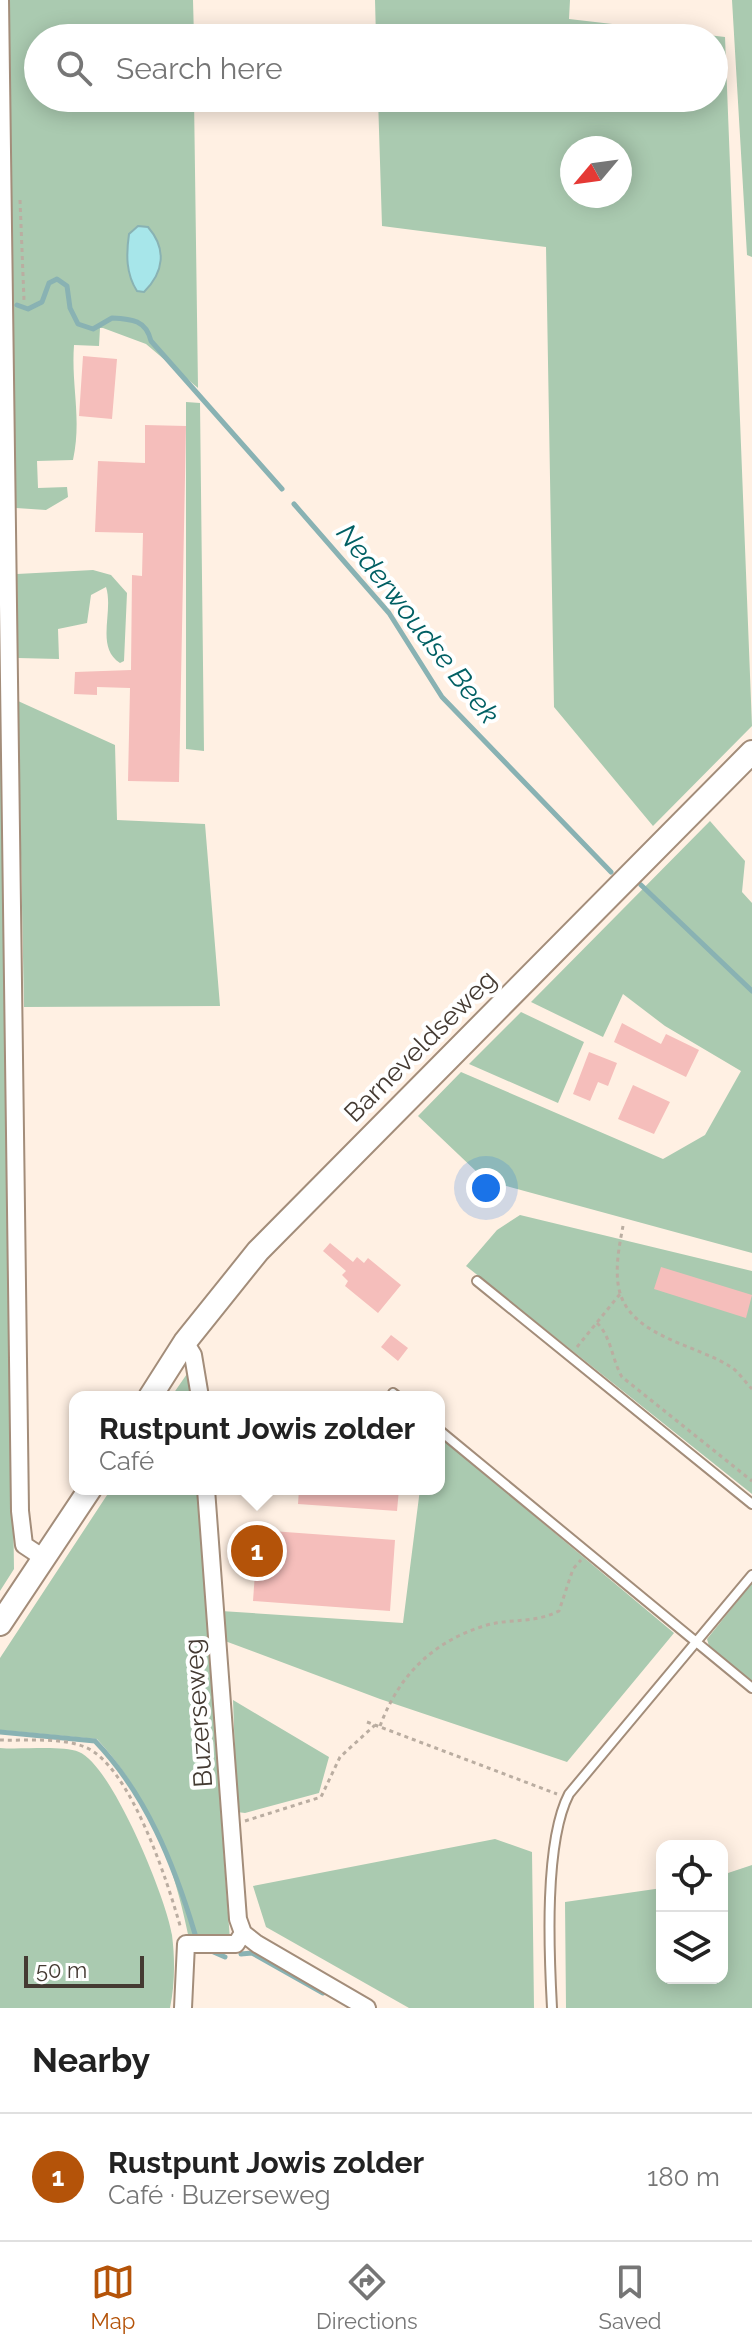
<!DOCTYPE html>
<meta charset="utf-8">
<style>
body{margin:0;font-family:Raleway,sans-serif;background:#f2f2f2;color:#222}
.controls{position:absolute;right:24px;bottom:24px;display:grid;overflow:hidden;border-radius:16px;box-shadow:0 4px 20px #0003}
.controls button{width:72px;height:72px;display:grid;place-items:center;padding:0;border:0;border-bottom:2px solid #e0e0e0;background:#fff;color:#222;font:40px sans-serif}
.compass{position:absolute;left:560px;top:136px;width:72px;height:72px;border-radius:50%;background:#fff;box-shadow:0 4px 20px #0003;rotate:241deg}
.scale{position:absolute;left:24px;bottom:20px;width:120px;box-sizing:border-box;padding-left:8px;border:4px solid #443a32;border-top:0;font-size:22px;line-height:28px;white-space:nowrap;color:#443a32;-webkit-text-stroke:6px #fff;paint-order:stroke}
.you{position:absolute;left:486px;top:1188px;width:28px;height:28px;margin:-20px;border:6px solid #fff;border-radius:50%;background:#1a73e8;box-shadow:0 0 0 12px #1a73e833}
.badge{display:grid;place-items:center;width:52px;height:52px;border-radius:50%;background:#b45309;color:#fff;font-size:26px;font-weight:700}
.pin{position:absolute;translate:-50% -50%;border:4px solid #fff;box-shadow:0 2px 8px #0006}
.popup{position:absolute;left:69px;top:1391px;width:376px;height:104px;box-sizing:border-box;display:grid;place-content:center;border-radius:16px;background:#fff;filter:drop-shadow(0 2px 6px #0005);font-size:26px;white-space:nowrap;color:#767676}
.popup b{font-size:30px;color:#222}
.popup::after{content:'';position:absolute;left:50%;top:100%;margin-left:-16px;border:16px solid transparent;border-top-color:#fff}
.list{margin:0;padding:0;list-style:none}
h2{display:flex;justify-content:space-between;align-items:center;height:104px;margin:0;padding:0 32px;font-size:34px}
h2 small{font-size:26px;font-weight:400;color:#767676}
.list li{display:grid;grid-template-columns:52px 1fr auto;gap:24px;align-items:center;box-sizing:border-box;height:128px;padding:0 32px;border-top:2px solid #e0e0e0}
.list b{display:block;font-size:30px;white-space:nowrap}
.list p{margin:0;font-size:26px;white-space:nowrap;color:#767676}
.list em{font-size:26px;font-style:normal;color:#767676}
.icon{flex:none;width:44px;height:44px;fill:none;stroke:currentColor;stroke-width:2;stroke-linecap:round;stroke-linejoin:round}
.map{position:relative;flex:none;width:752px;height:2008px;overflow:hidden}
.search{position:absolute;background:#fff;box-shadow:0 4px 20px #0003;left:24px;right:24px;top:24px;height:88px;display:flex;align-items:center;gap:20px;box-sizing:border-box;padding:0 28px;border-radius:44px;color:#767676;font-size:30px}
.sheet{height:232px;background:#fff}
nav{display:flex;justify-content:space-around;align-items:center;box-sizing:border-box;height:112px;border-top:2px solid #e0e0e0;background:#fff;font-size:22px;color:#767676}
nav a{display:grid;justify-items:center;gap:4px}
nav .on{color:#b45309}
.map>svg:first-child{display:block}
.green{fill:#aacab0;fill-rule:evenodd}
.water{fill:#a7e6ea;stroke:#89b2b3;stroke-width:2}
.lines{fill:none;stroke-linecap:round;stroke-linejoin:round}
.stream{stroke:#89b2b3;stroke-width:5}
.building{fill:#f5bebb}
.lane-casing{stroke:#a38d7a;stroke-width:12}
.street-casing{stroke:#a38d7a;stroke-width:20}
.secondary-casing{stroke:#a38d7a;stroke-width:26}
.path{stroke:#baada1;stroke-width:3;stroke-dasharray:4 4;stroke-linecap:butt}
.lane{stroke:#fff;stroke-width:8}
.street{stroke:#fff;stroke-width:16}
.secondary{stroke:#fff;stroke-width:22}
.labels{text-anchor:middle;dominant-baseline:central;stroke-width:8;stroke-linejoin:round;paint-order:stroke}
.street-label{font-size:26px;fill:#443a32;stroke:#fff}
.water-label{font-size:28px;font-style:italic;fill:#005f63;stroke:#fff}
</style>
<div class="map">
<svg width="752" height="2008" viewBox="0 0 752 2008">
<rect width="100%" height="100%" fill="#fff0e3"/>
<path class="green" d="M8 0H193L194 38H38V98H194L198 388 146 344 103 328H100L99 346 74 345C71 386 82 418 73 460L37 461 38 488 67 487 68 497 46 510 16 508Z
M375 0H570L569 19 725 37 752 726 653 826 554 707 546 247 382 226 378 98H714V38H376ZM572 148H620V196H572Z
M732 0H752V257L747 255Z
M186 402 200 403 204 751 186 749Z
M93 570 111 575 127 593 124 661 120 663C95 647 114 612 106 587L91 595 87 623 58 629 59 659 18 658 17 574Z
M0 601 14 1569 0 1591Z
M18 701 115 745 117 820 205 824 220 1006 24 1007Z
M710 821 745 861 742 892 752 903V1253L499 1184 479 1174 418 1116 461 1072 663 1159 705 1135 741 1071 665 1026 623 994 603 1037 531 1002Z
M521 1012 584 1042 558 1103 469 1064Z
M520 1215 752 1271V1494L466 1266 497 1230Z
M189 1371 191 1397H171Z
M439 1436 674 1633 567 1762 380 1699 225 1641 221 1611 403 1623 420 1489H439Z
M111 1489H197L230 1940 189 1939C174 1864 149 1795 97 1739L0 1730V1658Z
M752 1583V1682L709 1646 707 1639Z
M233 1700 329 1757 319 1793 245 1813 237 1812Z
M0 1748C21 1750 62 1745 79 1752 112 1765 167 1900 172 1935 175 1959 175 1984 170 2008H0Z
M495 1839 532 1852 534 2008H409L266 1927 253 1886Z
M752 1865V2008H566L565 1902 662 1888V1978H722V1875Z"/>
<path class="water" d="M138 226 148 227C167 249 164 272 144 292L137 291C126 274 126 255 129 234Z"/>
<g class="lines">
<path class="stream" d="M17 305 28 309 42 302 49 283 57 279 67 286 70 308 78 324 93 329 112 318C132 319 146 320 151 341L282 489
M294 504 389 613 442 697 611 872
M641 885 752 991
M0 1732 95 1741C146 1794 174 1864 195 1934
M209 1950 225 1957
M241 1954 252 1953 323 1993"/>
</g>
<path class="building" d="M83 356 117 359 112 419 79 416Z
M145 425 186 426 179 782 128 781 130 688 97 687V695L74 694 75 672 131 670 132 575 142 576 143 533 95 532 98 461 145 463Z
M622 1023 661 1044 666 1034 699 1050 686 1077 614 1042Z
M589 1052 617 1063 608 1086 598 1082 590 1101 573 1094Z
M633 1085 670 1102 654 1134 618 1119Z
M330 1243 353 1262 357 1257 364 1263 368 1258 401 1285 378 1313 345 1286 348 1281 342 1275 346 1271 323 1251Z
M661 1267 752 1295 746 1318 654 1289Z
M391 1335 408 1348 398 1361 381 1347Z
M299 1489H399L397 1511 298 1504Z
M258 1530 395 1540 390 1611 253 1601Z"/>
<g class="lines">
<defs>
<path id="lane" d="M477 1281 752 1504
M393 1393 398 1397
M439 1430 752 1688
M552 2008C549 1952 544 1842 569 1794L752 1575"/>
<path id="street" d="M0 0 20 1511 24 1545 45 1559
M185 1342 193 1355 200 1397
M206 1489 238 1919 243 1933 257 1944 367 2008
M183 2008 186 1944H236L243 1933"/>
<path id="secondary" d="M150 1397 185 1342 258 1251 752 752
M0 1624 90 1489"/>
</defs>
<use href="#lane" class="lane-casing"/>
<use href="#street" class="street-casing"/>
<use href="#secondary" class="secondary-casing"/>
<path class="path" d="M20 200 24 300 21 298
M623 1226C619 1247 614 1272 620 1293 633 1337 697 1345 731 1367 739 1372 745 1382 752 1389
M597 1323C611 1336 612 1360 622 1377L752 1481
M577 1347 620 1294
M367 1722 557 1794
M380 1726C399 1675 433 1641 487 1625 513 1618 532 1624 559 1611L573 1569 581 1560
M0 1740C27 1741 60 1737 85 1747 131 1766 168 1883 181 1929
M245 1821 321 1797 340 1757 375 1725"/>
<use href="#lane" class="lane"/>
<use href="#street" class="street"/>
<use href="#secondary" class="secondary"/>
</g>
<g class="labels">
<g class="street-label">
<text transform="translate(420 1046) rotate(-45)">Barneveldseweg</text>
<text transform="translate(198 1713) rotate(-94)">Buzerseweg</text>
</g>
<g class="water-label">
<text transform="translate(418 624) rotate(52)">Nederwoudse Beek</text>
</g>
</g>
</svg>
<div class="controls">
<button><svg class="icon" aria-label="locate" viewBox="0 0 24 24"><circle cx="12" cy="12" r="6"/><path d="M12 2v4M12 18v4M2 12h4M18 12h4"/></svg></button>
<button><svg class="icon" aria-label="layers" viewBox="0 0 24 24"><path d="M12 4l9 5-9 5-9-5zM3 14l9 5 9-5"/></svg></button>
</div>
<svg class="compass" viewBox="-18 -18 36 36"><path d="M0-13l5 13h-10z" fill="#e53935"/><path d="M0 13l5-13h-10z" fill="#767676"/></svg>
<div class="scale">50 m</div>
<div class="you"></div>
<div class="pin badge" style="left:257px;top:1551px">1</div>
<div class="popup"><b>Rustpunt Jowis zolder</b>Café</div>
<div class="search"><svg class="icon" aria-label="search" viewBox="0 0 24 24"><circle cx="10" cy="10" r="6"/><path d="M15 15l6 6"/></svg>Search here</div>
</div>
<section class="sheet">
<h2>Nearby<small></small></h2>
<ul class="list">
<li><span class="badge">1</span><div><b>Rustpunt Jowis zolder</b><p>Café · Buzerseweg</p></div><em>180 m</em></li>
</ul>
</section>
<nav>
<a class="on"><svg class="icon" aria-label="map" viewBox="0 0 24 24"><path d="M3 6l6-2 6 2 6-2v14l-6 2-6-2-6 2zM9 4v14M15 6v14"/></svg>Map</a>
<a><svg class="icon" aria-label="directions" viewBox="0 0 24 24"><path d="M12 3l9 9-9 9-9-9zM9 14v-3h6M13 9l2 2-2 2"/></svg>Directions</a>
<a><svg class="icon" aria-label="saved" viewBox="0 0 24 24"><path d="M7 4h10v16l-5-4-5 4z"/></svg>Saved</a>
</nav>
